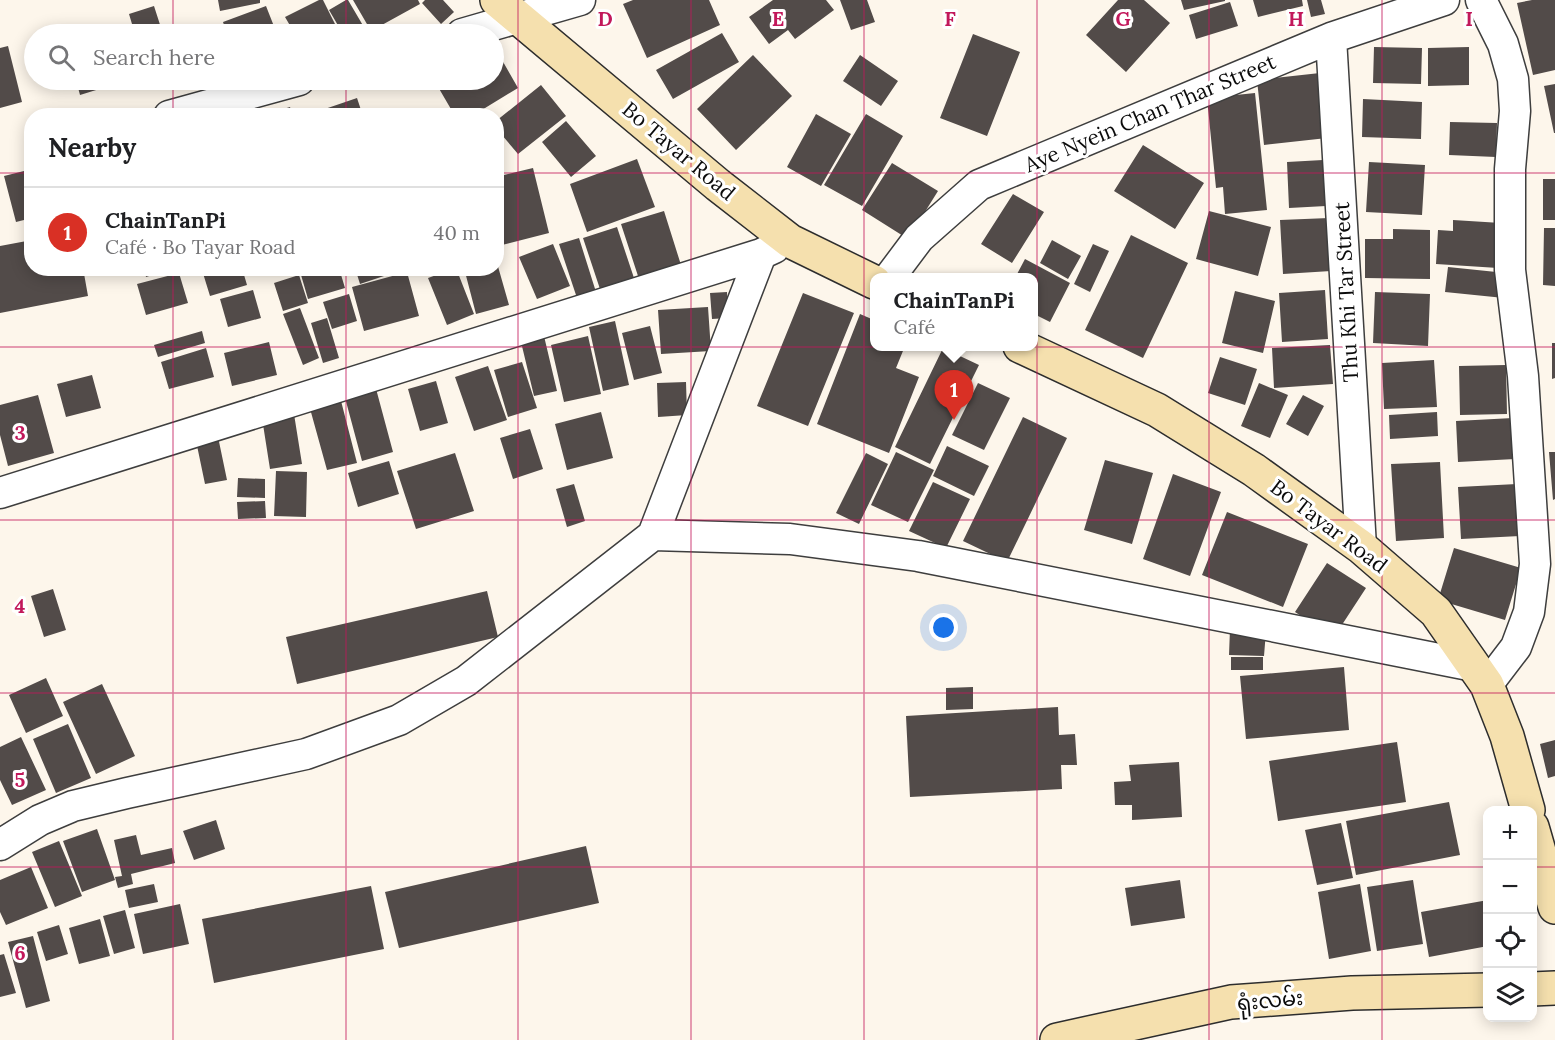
<!DOCTYPE html>
<meta charset="utf-8">
<style>
body{margin:0;font-family:Lora,"Noto Sans Myanmar",serif;background:#f2f2f2;color:#202124}
.controls{position:absolute;right:18px;bottom:18px;display:grid;overflow:hidden;border-radius:12px;box-shadow:0 3px 15px #0003}
.controls button{width:54px;height:54px;display:grid;place-items:center;padding:0;border:0;border-bottom:2px solid #e0e0e0;background:#fff;color:#202124;font:30px sans-serif}
.you{position:absolute;left:944px;top:628px;width:21px;height:21px;margin:-15px;border:4px solid #fff;border-radius:50%;background:#1a73e8;box-shadow:0 0 0 9px #1a73e833}
.badge{display:grid;place-items:center;width:39px;height:39px;border-radius:50%;background:#d93025;color:#fff;font-size:20px;font-weight:700}
.pin{position:absolute;translate:-50% -50px;filter:drop-shadow(0 2px 3px #0008)}
.pin::after{content:'';position:absolute;top:32px;width:21px;height:18px;background:inherit;clip-path:polygon(0 0,100% 0,50% 100%)}
.popup{position:absolute;left:870px;top:273px;width:168px;height:78px;box-sizing:border-box;display:grid;place-content:center;border-radius:12px;background:#fff;filter:drop-shadow(0 2px 4px #0005);font-size:20px;white-space:nowrap;color:#757577}
.popup b{font-size:22px;color:#202124}
.popup::after{content:'';position:absolute;left:50%;top:100%;margin-left:-12px;border:12px solid transparent;border-top-color:#fff}
.list{margin:0;padding:0;list-style:none}
h2{display:flex;justify-content:space-between;align-items:center;height:78px;margin:0;padding:0 24px;font-size:26px}
h2 small{font-size:20px;font-weight:400;color:#757577}
.list li{display:grid;grid-template-columns:39px 1fr auto;gap:18px;align-items:center;box-sizing:border-box;height:90px;padding:0 24px;border-top:2px solid #e0e0e0}
.list b{display:block;font-size:22px;white-space:nowrap}
.list p{margin:0;font-size:20px;white-space:nowrap;color:#757577}
.list em{font-size:20px;font-style:normal;color:#757577}
.icon{flex:none;width:33px;height:33px;fill:none;stroke:currentColor;stroke-width:2;stroke-linecap:round;stroke-linejoin:round}
.map{position:relative;flex:none;width:1555px;height:1040px;overflow:hidden}
.search{position:absolute;background:#fff;box-shadow:0 3px 15px #0003;left:24px;top:24px;width:480px;height:66px;display:flex;align-items:center;gap:15px;box-sizing:border-box;padding:0 21px;border-radius:33px;color:#757577;font-size:22px}
.panel{position:absolute;background:#fff;box-shadow:0 3px 15px #0003;left:24px;top:108px;width:480px;height:168px;border-radius:24px}
.map>svg:first-child{display:block}
.building{fill:#524b49}
.lines{fill:none;stroke-linecap:round;stroke-linejoin:round}
.street-casing{stroke:#3e3e3e;stroke-width:33}
.secondary-casing{stroke:#2d2d2d;stroke-width:36}
.street{stroke:#fff;stroke-width:30}
.secondary{stroke:#f5e0ae;stroke-width:33}
.grid{fill:none;stroke:#c2185b;stroke-width:1.5;stroke-opacity:0.55}
.labels{text-anchor:middle;dominant-baseline:central;stroke-width:6;stroke-linejoin:round;paint-order:stroke}
.street-label{font-size:21px;fill:#0b0b0b;stroke:#fff}
.grid-label{font-size:20px;text-anchor:middle;font-weight:bold;fill:#c2185b;stroke:#fff;stroke-width:6;stroke-linejoin:round;paint-order:stroke}
</style>
<div class="map">
<svg width="1555" height="1040" viewBox="0 0 1555 1040">
<rect width="100%" height="100%" fill="#fdf6eb"/>
<path class="building" d="M218 0H260V3L220 11Z
M319 0H323L336 26 320 34H295L285 17Z
M346 0H348L368 34H343L329 10Z
M353 0H418L420 4 371 31Z
M425 0H443L454 12 441 24 422 3Z
M633 0H709L720 25 647 58 623 4Z
M773 0H826L834 10 795 39 788 30 769 44 749 17Z
M840 0H867L875 22 851 30Z
M1118 0H1144L1170 23 1126 72 1086 35Z
M1181 0H1225V1L1184 10Z
M1253 0H1302L1303 6 1258 17Z
M1307 0H1321L1325 14 1311 17Z
M1532 0H1555V70L1533 75 1517 3Z
M1230 2 1238 26 1196 39 1189 15Z
M154 6 163 34H135L129 14Z
M266 6 277 34H227L223 22Z
M101 28 102 34H72V33Z
M722 33 739 62 673 99 656 70Z
M973 34 1020 52 987 136 940 118Z
M8 46 22 102 0 108V48Z
M494 46 518 88 472 116H455L434 80H494Z
M1374 47 1422 48 1421 84 1373 83Z
M1469 47V85L1428 86V48Z
M753 55 792 96 736 150 697 109Z
M860 55 898 81 881 106 843 81Z
M1320 73 1327 138 1264 145 1257 80Z
M76 80H121L122 82 80 95Z
M1555 84V133H1554L1544 86Z
M541 85 566 116 518 154 496 128V121Z
M1255 93 1267 210 1225 214 1223 187 1216 188 1207 98Z
M357 98 363 116H317L316 112Z
M1363 99 1422 102 1421 139 1362 137Z
M290 107 293 116H264V115Z
M816 114 851 134 821 186 787 167Z
M866 114 903 136 862 206 824 185Z
M566 121 596 156 571 177 542 142Z
M1450 122 1497 123 1496 157 1449 155Z
M1143 145 1204 183 1175 229 1114 191Z
M637 159 655 207 587 232 570 184Z
M1323 160 1326 206 1289 208 1287 162Z
M1369 162 1425 165 1422 215 1366 212Z
M892 163 938 191 908 239 862 210Z
M533 168 549 233 498 246 496 239V177Z
M32 169V218L16 222 4 176Z
M1543 179H1555V220H1543Z
M1013 194 1044 212 1012 263 981 244Z
M664 211 681 265 639 279 621 224Z
M1209 211 1271 227 1258 276 1196 259Z
M1329 218 1331 271 1283 274 1280 220Z
M1453 220 1501 223 1498 268 1436 264 1438 230 1453 231Z
M617 227 634 278 600 289 583 238Z
M1544 228H1555V286L1543 285Z
M1393 229 1430 230V279L1365 278V239H1393Z
M1131 235 1188 263 1143 358 1085 330Z
M579 238 596 292 577 298 559 244Z
M32 240V268H83L88 296 0 313V246Z
M1052 240 1081 256 1068 279 1040 263Z
M553 244 570 286 537 299 519 257Z
M1093 244 1109 251 1090 292 1074 284Z
M1025 259 1070 283 1050 322 1034 314V278H1015Z
M497 263 509 305 476 314 464 268H496Z
M1448 267 1506 273 1504 298 1445 292Z
M144 268H171V269L146 277Z
M206 268H242L247 285 210 296 202 270Z
M299 268H339L345 288 308 299Z
M355 268H405V269L360 284Z
M456 268 474 314 447 325 428 278Z
M407 272 419 316 364 331 352 287Z
M179 273 188 303 146 315 137 284Z
M299 275 308 303 283 311 274 283Z
M253 290 261 318 228 327 220 299Z
M1325 290 1328 339 1282 342 1279 293Z
M1235 291 1275 301 1263 353 1222 343Z
M727 292 728 318 712 319 710 293Z
M1375 292 1430 294 1428 346 1373 343Z
M803 293 854 313 808 426 757 406Z
M349 294 357 321 332 329 323 302Z
M708 307 711 351 661 354 658 310Z
M300 308 319 358 303 365 283 314Z
M860 314 874 320V346H905L896 368 919 377 889 453 817 424Z
M327 318 339 358 323 363 311 323Z
M615 321 629 385 603 391 589 327Z
M650 326 662 373 634 380 622 333Z
M202 331 205 343 158 357 154 345Z
M544 336 557 391 534 396 521 342Z
M588 336 601 394 564 402 551 345Z
M269 342 277 375 232 386 224 353Z
M1552 343H1555V378L1552 379Z
M1330 345 1333 384 1274 388 1272 348Z
M206 348 214 377 169 389 161 362Z
M943 348 979 365 930 464 895 447Z
M1220 357 1257 369 1245 405 1208 393Z
M1434 360 1437 407 1384 409 1382 363Z
M522 362 537 408 508 417 494 370Z
M1506 365 1507 414 1460 415 1459 366Z
M488 366 507 420 474 431 455 377Z
M92 375 101 408 66 417 57 384Z
M436 381 448 423 420 431 408 389Z
M686 382 687 415 658 417 657 383Z
M978 383 1010 398 984 450 952 435Z
M1259 383 1288 395 1270 438 1241 426Z
M375 385 393 452 362 461 344 394Z
M38 395 54 453 8 466 0 435V405Z
M1303 395 1324 406 1308 436 1286 424Z
M340 397 357 463 327 470 309 405Z
M601 412 613 458 567 470 555 424Z
M1437 412 1438 436 1390 439 1389 415Z
M294 414 302 464 270 469 262 418Z
M1023 417 1067 438 1007 562 963 541Z
M1513 418 1515 459 1458 462 1456 421Z
M530 429 543 469 513 479 500 438Z
M217 432 227 480 205 484 195 436Z
M947 446 989 466 974 496 933 476Z
M896 452 934 470 908 522 871 505Z
M1549 452H1555V499L1553 500Z
M455 453 474 511 416 529 397 471Z
M866 453 888 464 859 524 836 513Z
M1105 460 1153 473 1132 544 1084 530Z
M389 461 399 494 358 507 348 473Z
M1440 462 1444 538 1396 541 1391 464Z
M276 471 307 472 306 517 274 516Z
M1173 474 1221 492 1190 576 1143 559Z
M238 478 265 479V498L237 497Z
M933 482 970 499 946 548 909 531Z
M574 484 585 521 567 527 556 489Z
M1517 484 1520 536 1461 539 1458 487Z
M265 501 266 518 238 519 237 502Z
M1227 512 1308 544 1283 607 1202 575Z
M1454 548 1521 568 1505 620 1438 600Z
M1327 563 1366 588 1334 637 1295 612Z
M53 589 66 630 44 637 31 596Z
M487 591 498 637 297 684 286 637Z
M1230 629 1266 631 1264 656 1229 655Z
M1231 657H1263V670H1231Z
M1344 667 1349 730 1246 739 1240 676Z
M46 678 63 716 26 733 9 695Z
M102 684 135 756 96 774 63 702Z
M973 687V709L946 710V688Z
M1058 707 1059 735 1075 734 1077 765H1061L1062 789 910 797 906 716Z
M68 724 91 778 56 793 33 739Z
M21 737 46 790 12 805 0 780V747Z
M1555 740V776L1548 778 1540 744Z
M1397 742 1406 802 1278 821 1269 761Z
M1179 762 1182 817 1132 820V805H1115L1114 782 1131 781 1129 765Z
M1449 802 1460 855 1356 875 1346 821Z
M216 820 225 849 194 860 183 831Z
M1341 823 1353 878 1317 885 1305 830Z
M97 829 115 880 82 892 63 841Z
M136 835 141 855 172 848 175 863 131 874 133 884 118 888 115 877 122 876 114 840Z
M59 841 82 896 55 907 32 852Z
M586 846 599 903 399 948 385 892Z
M31 867 48 908 6 925 0 912V880Z
M1180 880 1185 918 1131 926 1125 888Z
M1413 880 1423 944 1377 951 1367 887Z
M154 884 158 902 129 908 125 890Z
M1360 884 1371 951 1329 959 1318 892Z
M371 886 384 949 214 983 202 919Z
M1488 900V946L1429 957 1421 912Z
M180 904 189 944 143 954 134 914Z
M125 910 135 948 114 954 103 916Z
M100 919 110 956 79 964 69 928Z
M59 925 68 954 46 961 37 932Z
M33 936 50 1001 26 1008 8 942Z
M4 954 16 993 0 997V955Z"/>
<g class="lines">
<defs>
<path id="street" d="M1481 0 1503 44 1513 79 1515 111 1510 169V270L1523 376 1535 564 1529 612 1516 647 1487 685
M462 34 580 0
M1331 38 1361 547
M169 116 299 80
M889 278 919 238 979 185 1331 38 1444 0
M0 493 761 254 774 248
M653 535 790 539 918 556 1474 666
M0 845 40 820 73 806 127 793 306 754 399 720 466 681 653 535 761 254"/>
<path id="secondary" d="M497 0 718 185 790 241 874 282
M1020 346 1157 410 1254 470 1361 547 1436 612 1487 685 1507 736 1528 810
M1532 827 1555 907
M1532 989 1555 988
M1057 1040 1231 1002 1352 993 1488 990"/>
</defs>
<use href="#street" class="street-casing"/>
<use href="#secondary" class="secondary-casing"/>
<use href="#street" class="street"/>
<use href="#secondary" class="secondary"/>
</g>
<path class="grid" d="M173 0V34M346 0V34M518 0V1040M691 0V1040M864 0V1040M1037 0V1040M1209 0V1040M1382 0V1040M173 80V116M346 80V116M0 173H32M496 173H1555M173 268V1040M346 268V1040M0 347H1555M0 520H1555M0 693H1555M0 867H1488M1532 867H1555"/>
<g class="labels">
<g class="street-label">
<text transform="translate(1150 113) rotate(-23)">Aye Nyein Chan Thar Street</text>
<text transform="translate(679 151) rotate(40)">Bo Tayar Road</text>
<text transform="translate(1346 292) rotate(-93)">Thu Khi Tar Street</text>
<text transform="translate(1329 526) rotate(37)">Bo Tayar Road</text>
<text transform="translate(1270 1000) rotate(-5)">ရုံးလမ်း</text>
</g>
</g>
<g class="grid-label">
<text x="605" y="26">D</text>
<text x="778" y="26">E</text>
<text x="950" y="26">F</text>
<text x="1123" y="26">G</text>
<text x="1296" y="26">H</text>
<text x="1469" y="26">I</text>
<text x="20" y="440">3</text>
<text x="20" y="613">4</text>
<text x="20" y="787">5</text>
<text x="20" y="960">6</text>
</g>
</svg>
<div class="controls">
<button>+</button>
<button>−</button>
<button><svg class="icon" aria-label="locate" viewBox="0 0 24 24"><circle cx="12" cy="12" r="6"/><path d="M12 2v4M12 18v4M2 12h4M18 12h4"/></svg></button>
<button><svg class="icon" aria-label="layers" viewBox="0 0 24 24"><path d="M12 4l9 5-9 5-9-5zM3 14l9 5 9-5"/></svg></button>
</div>
<div class="you"></div>
<div class="pin badge" style="left:954px;top:420px">1</div>
<div class="popup"><b>ChainTanPi</b>Café</div>
<div class="search"><svg class="icon" aria-label="search" viewBox="0 0 24 24"><circle cx="10" cy="10" r="6"/><path d="M15 15l6 6"/></svg>Search here</div>
<section class="panel">
<h2>Nearby<small></small></h2>
<ul class="list">
<li><span class="badge">1</span><div><b>ChainTanPi</b><p>Café · Bo Tayar Road</p></div><em>40 m</em></li>
</ul>
</section>
</div>
